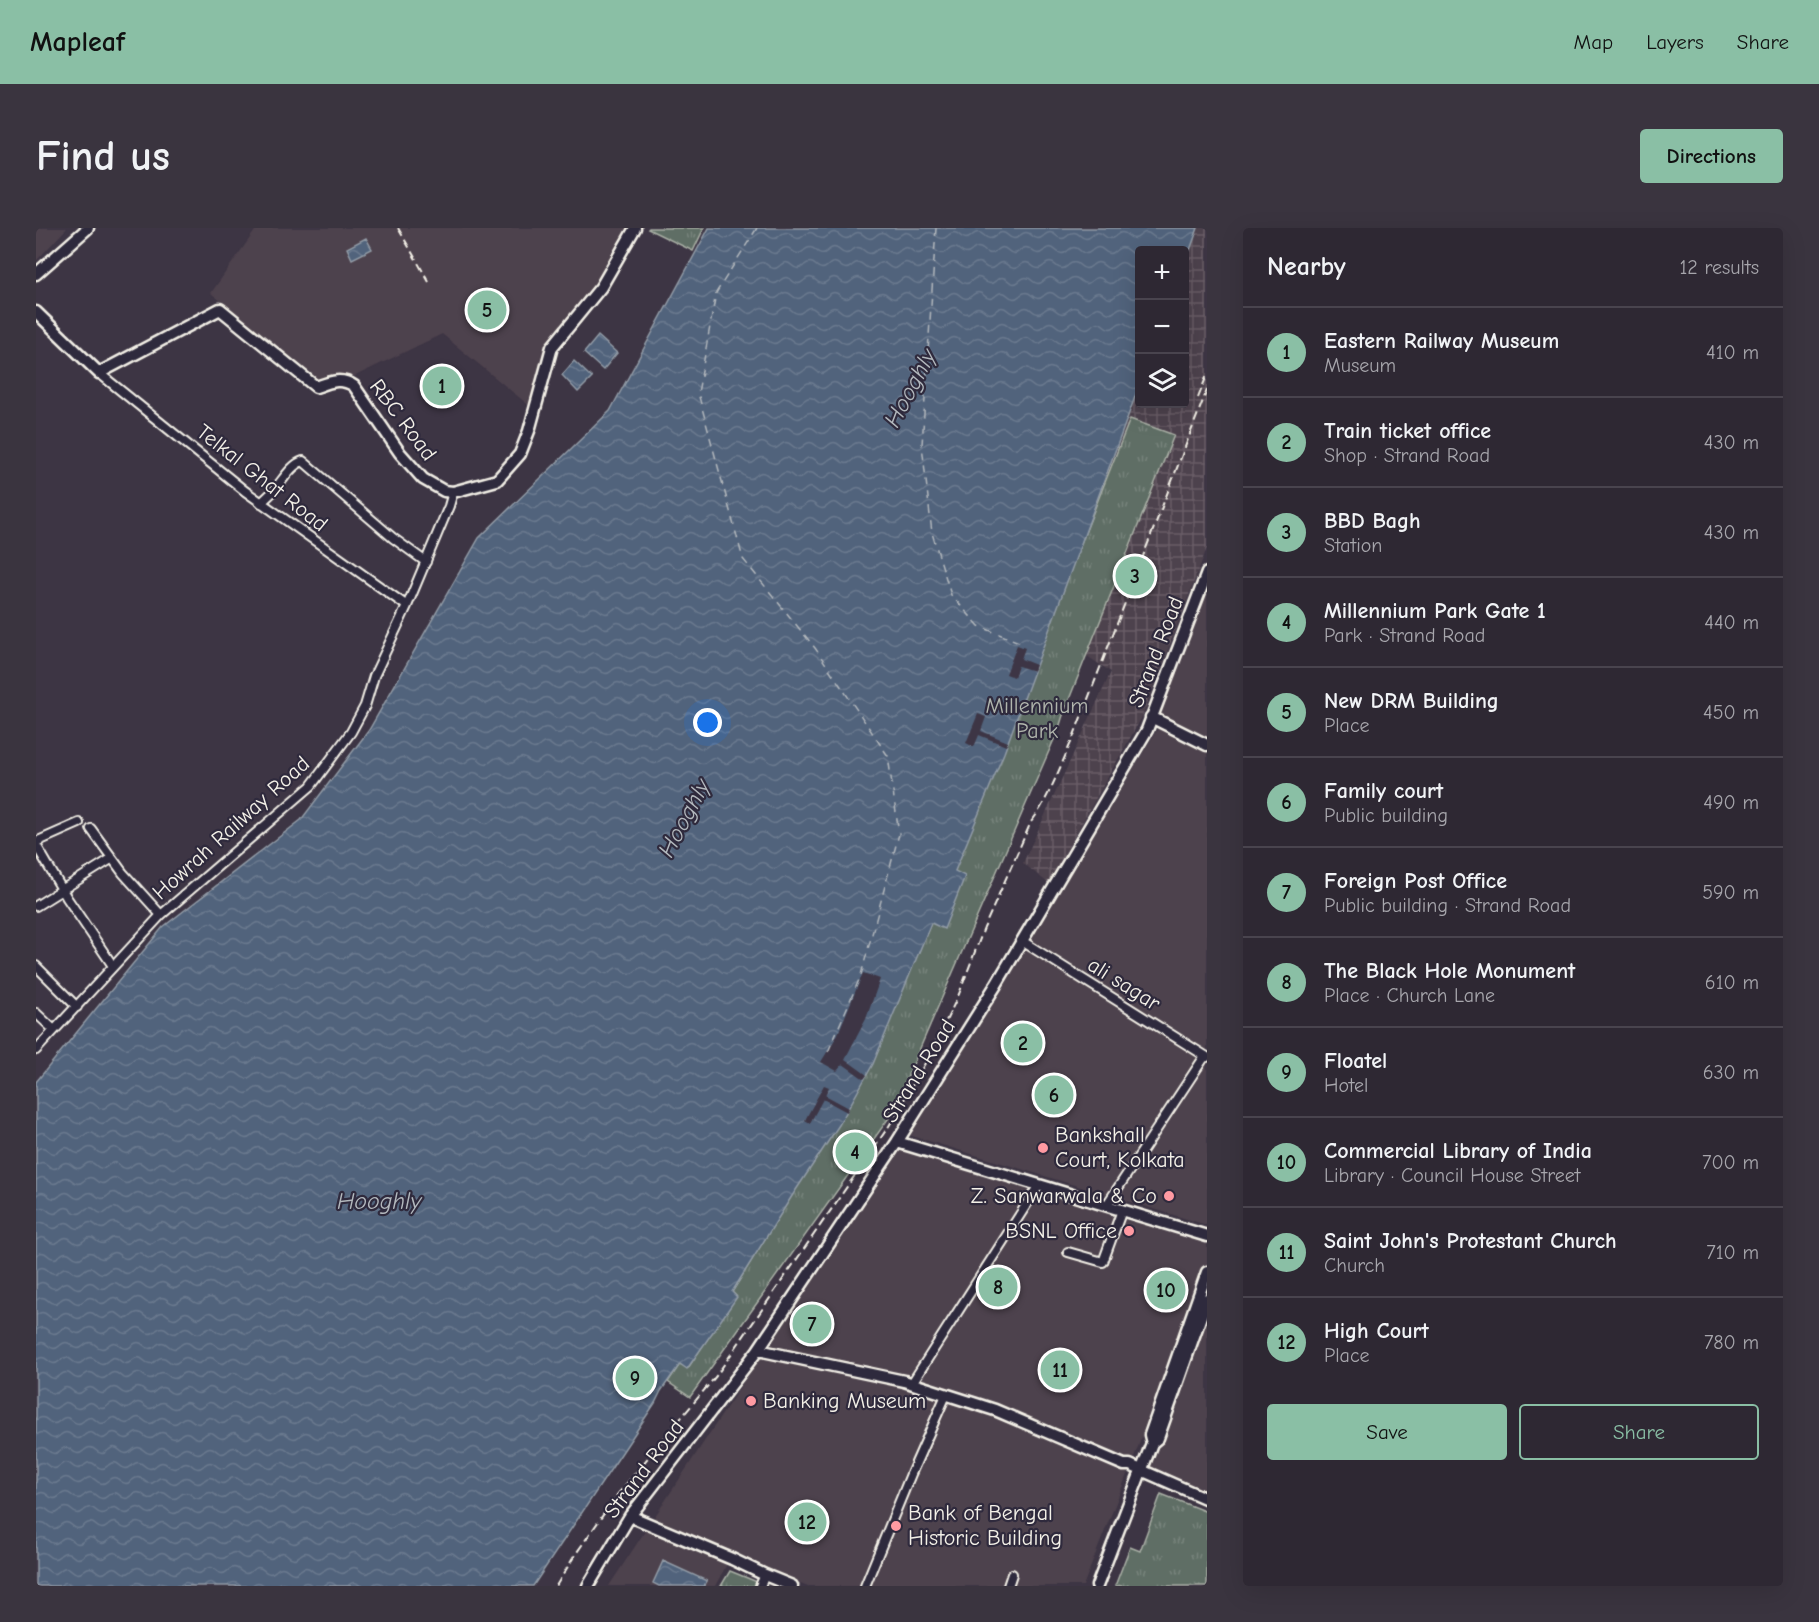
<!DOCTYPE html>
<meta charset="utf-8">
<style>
body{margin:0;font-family:"Comic Neue",sans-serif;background:#3a343f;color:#f1f3f6}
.controls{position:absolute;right:18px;top:18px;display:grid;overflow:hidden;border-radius:6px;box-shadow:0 6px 24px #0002}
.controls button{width:54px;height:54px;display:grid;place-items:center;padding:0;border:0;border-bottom:2px solid #49444e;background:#2e2833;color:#f1f3f6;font:30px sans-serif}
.you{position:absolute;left:672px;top:495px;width:21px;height:21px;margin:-15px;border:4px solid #fff;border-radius:50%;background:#1a73e8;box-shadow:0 0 0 9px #1a73e833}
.badge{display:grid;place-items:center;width:39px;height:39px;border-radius:50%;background:#8abfa5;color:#111;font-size:20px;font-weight:700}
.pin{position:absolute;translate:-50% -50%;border:3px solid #fff;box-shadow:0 2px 6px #0006}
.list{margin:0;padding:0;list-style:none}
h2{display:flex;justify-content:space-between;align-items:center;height:78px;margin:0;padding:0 24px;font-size:26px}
h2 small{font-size:20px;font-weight:400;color:#a7a6ac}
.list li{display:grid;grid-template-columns:39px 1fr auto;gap:18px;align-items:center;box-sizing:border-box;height:90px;padding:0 24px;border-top:2px solid #49444e}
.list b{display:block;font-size:22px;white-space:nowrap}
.list p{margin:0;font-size:20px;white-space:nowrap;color:#a7a6ac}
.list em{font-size:20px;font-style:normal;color:#a7a6ac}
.actions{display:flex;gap:12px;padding:18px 24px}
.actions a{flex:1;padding:14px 0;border:2px solid #8abfa5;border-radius:6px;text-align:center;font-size:21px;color:#8abfa5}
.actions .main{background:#8abfa5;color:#111}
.icon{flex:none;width:33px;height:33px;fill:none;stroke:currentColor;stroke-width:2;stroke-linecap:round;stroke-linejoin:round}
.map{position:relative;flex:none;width:1171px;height:1358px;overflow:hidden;border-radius:6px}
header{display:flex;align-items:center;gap:36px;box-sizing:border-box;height:84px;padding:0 30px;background:#8abfa5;color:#111}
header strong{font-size:28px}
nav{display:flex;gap:33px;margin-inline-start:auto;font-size:21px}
.intro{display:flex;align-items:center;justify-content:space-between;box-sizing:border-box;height:144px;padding:0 36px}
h1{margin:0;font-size:42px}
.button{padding:15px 27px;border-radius:6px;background:#8abfa5;color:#111;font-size:21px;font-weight:700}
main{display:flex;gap:36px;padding:0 36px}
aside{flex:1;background:#2e2833;border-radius:6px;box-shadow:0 6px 24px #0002}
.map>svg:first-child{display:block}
.built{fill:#4e424d}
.industrial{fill:url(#industrial-grid)}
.park{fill:url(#park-tufts);stroke:#aab0a6;stroke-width:1.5}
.water{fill:url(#water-waves);stroke:#929ca7;stroke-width:1.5}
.pier{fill:#3d3544}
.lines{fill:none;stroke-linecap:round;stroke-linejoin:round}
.ferry{stroke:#b3b8bd;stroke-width:1.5;stroke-dasharray:8 6;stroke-linecap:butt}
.street-casing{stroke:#f4f1e8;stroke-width:12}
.secondary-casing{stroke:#f4f1e8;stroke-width:15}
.street{stroke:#2f2a3d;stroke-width:8}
.secondary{stroke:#2f2a3d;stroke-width:10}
.rail{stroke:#f4f1e8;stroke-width:2;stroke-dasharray:9 4.5;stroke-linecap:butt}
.poi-dot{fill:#ff9aa2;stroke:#2f2a3d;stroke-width:2}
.labels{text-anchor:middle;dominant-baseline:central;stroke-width:4.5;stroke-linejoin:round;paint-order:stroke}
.street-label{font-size:22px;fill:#f4f1e8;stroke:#2f2a3d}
.park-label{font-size:22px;fill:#b1b6ad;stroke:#2f2a3d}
.poi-label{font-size:22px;fill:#f4f1e8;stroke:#2f2a3d;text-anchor:start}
.water-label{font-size:24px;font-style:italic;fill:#b3b8bd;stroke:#2f2a3d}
</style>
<header>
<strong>Mapleaf</strong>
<nav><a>Map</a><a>Layers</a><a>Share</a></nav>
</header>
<div class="intro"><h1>Find us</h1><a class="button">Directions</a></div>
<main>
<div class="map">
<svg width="1171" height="1358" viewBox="0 0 1171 1358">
<defs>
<pattern id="industrial-grid" width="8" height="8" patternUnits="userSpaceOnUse" patternTransform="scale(1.5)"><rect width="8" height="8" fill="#4e424d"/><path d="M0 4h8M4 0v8" fill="none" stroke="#685e67"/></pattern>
<pattern id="park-tufts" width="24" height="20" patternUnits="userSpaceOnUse" patternTransform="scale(1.5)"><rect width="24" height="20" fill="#5f6e65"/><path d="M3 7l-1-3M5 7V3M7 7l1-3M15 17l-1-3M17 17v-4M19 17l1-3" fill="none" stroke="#77837b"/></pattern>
<pattern id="water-waves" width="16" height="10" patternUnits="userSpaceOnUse" patternTransform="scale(1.5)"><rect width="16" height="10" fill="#51637c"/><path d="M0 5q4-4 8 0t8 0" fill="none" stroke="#6b7a8f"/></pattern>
</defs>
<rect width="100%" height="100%" fill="#3d3544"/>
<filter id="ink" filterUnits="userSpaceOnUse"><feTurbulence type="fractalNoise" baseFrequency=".0167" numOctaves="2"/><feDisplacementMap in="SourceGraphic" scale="12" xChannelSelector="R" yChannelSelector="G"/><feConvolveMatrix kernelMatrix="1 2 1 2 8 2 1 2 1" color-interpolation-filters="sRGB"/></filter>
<g filter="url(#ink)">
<path class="built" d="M0 0H31L0 33Z
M221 0H592L589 8 558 57 510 115 495 179 406 106 319 148 283 152 175 65Z
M1171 340V512L1116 486Z
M1124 497 1171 521V997L873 907Z
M861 921 1171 1013V1044L1047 1358H772L696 1327 679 1358H573Z
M1171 1057V1265L1105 1237Z"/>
<path class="industrial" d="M1162 0H1171V320L1106 489 1012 655 987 635 1075 444 1018 406 1103 158 1104 176H1148L1149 36Z"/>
<path class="park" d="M613 0H668L657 23 612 1Z
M1094 191 1138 207 1028 484 1023 500 855 887 654 1169 632 1154 644 1136 652 1140 700 1068 696 1064 828 851 895 695Z
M1125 1266 1171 1284V1358H1079L1094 1319 1104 1323Z
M694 1343 731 1358H685Z"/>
<path class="water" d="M673 0H1162L1149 36 1148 22H1104L1103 158 968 525 919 643 929 648 908 701 895 695 837 836 803 897 756 968 696 1064 701 1069 651 1141 644 1136 625 1163 619 1175 497 1358H0V854L127 699 265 592 333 502 443 310 574 183Z
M330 10 336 21 316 31 311 20Z
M562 108 581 125 567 142 548 125Z
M538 133 556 150 542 164 526 147Z
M627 1333 671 1353 668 1358H623L617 1355Z"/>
<path class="pier" d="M981 417 989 420 985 431 1000 437 998 443 982 438 978 449 970 446Z
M942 486 950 489 945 503 972 514 970 518 943 507 938 519 930 515Z
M827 745 844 751 830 791 809 831 831 847 828 851 807 836 801 843 785 834 801 808Z
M788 857 793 859 789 867 813 880 811 884 787 871 774 895 769 892Z"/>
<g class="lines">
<path class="ferry" d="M721 0 680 65 662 165 707 331 779 420 852 528 863 606 825 747 792 824
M900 0 886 217 896 305 915 367 943 398 983 414 985 418"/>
<defs>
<path id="street" d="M63 145 209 263 371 378
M225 275C230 270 235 266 239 261 247 252 255 237 267 233L357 310 390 334
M55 601 87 645 125 687
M0 614 43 595
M0 617 31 670 77 738
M0 678 75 631
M986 713 1171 829
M0 738 41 779
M0 785 18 802
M0 822 125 687 275 558 315 504 329 478 338 448 371 378 413 278 417 264
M1070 978 1169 828
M1032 1024 1067 1034 1086 982
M876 1155 1003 957
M724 1358 729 1347
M829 1358 875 1246 910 1167
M972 1358 976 1346"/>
<path id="secondary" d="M0 46 52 0
M0 84 63 145 184 81 280 159C294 154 305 149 318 158L364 225 387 251 408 263 417 264 461 252 484 226 493 203 516 119 565 59 599 0
M1115 489 1171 517
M861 914 1171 1008
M722 1122 868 1153 959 1182 1088 1237H1094L1105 1242 1171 1271
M1116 1215 1114 1207 1171 1044
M594 1288 696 1331 729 1347 756 1358
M552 1358 594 1288 722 1122 861 914 960 757 1111 502 1171 345
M1061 1358 1116 1215 1122 1210 1171 1071"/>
</defs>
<use href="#street" class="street-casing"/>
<use href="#secondary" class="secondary-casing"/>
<use href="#street" class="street"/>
<use href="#secondary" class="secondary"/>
<path class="rail" d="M362 0 393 54
M1162 170 1171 147
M520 1358 539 1327 581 1267 680 1148 853 898 892 830 923 766 948 700 995 594C1011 575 1026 534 1037 510L1171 162"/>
</g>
</g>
<g class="poi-dot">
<circle cx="1007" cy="920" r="6"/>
<circle cx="1133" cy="968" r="6"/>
<circle cx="1093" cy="1003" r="6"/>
<circle cx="715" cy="1173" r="6"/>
<circle cx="860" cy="1298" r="6"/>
</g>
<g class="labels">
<g class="street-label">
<text transform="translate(367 192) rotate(53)">RBC Road</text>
<text transform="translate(226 250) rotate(38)">Telkal Ghat Road</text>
<text transform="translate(1120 424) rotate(-69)">Strand Road</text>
<text transform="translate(195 600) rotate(-42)">Howrah Railway Road</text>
<text transform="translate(1088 756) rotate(32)">ali sagar</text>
<text transform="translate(883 843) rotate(-58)">Strand Road</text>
<text transform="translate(608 1241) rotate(-53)">Strand Road</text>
</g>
<g class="park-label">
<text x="1001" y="478">Millennium<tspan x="1001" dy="25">Park</tspan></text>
</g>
<g class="poi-label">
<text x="1019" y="907">Bankshall<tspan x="1019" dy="25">Court, Kolkata</tspan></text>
<text x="1121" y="968" text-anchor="end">Z. Sanwarwala &amp; Co</text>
<text x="1081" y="1003" text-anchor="end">BSNL Office</text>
<text x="727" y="1173">Banking Museum</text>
<text x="872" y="1285">Bank of Bengal<tspan x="872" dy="25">Historic Building</tspan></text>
</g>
<g class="water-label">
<text transform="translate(874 160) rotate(-62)">Hooghly</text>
<text transform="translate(648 590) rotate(-62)">Hooghly</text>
<text x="343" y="973">Hooghly</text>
</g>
</g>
</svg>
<div class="controls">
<button>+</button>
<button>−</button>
<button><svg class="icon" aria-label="layers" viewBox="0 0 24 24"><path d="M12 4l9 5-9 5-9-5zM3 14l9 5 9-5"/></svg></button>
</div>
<div class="you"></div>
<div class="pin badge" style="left:406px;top:158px">1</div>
<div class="pin badge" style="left:987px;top:815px">2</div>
<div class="pin badge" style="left:1099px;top:348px">3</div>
<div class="pin badge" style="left:819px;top:924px">4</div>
<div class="pin badge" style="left:451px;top:82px">5</div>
<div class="pin badge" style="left:1018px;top:867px">6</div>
<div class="pin badge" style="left:776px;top:1096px">7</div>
<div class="pin badge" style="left:962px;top:1059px">8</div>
<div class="pin badge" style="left:599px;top:1150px">9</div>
<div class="pin badge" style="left:1130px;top:1062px">10</div>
<div class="pin badge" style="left:1024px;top:1142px">11</div>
<div class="pin badge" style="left:771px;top:1294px">12</div>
</div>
<aside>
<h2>Nearby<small>12 results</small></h2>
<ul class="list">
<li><span class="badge">1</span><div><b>Eastern Railway Museum</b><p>Museum</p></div><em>410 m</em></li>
<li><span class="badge">2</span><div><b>Train ticket office</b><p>Shop · Strand Road</p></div><em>430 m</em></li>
<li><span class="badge">3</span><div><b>BBD Bagh</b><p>Station</p></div><em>430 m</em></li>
<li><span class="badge">4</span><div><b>Millennium Park Gate 1</b><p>Park · Strand Road</p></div><em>440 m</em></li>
<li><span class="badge">5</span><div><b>New DRM Building</b><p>Place</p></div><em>450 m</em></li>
<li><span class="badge">6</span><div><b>Family court</b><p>Public building</p></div><em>490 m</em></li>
<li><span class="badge">7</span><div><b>Foreign Post Office</b><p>Public building · Strand Road</p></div><em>590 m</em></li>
<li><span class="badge">8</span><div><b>The Black Hole Monument</b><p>Place · Church Lane</p></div><em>610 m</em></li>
<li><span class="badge">9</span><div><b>Floatel</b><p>Hotel</p></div><em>630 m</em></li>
<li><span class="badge">10</span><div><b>Commercial Library of India</b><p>Library · Council House Street</p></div><em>700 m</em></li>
<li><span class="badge">11</span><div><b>Saint John's Protestant Church</b><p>Church</p></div><em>710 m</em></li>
<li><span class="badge">12</span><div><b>High Court</b><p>Place</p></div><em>780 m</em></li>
</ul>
<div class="actions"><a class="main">Save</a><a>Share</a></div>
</aside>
</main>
